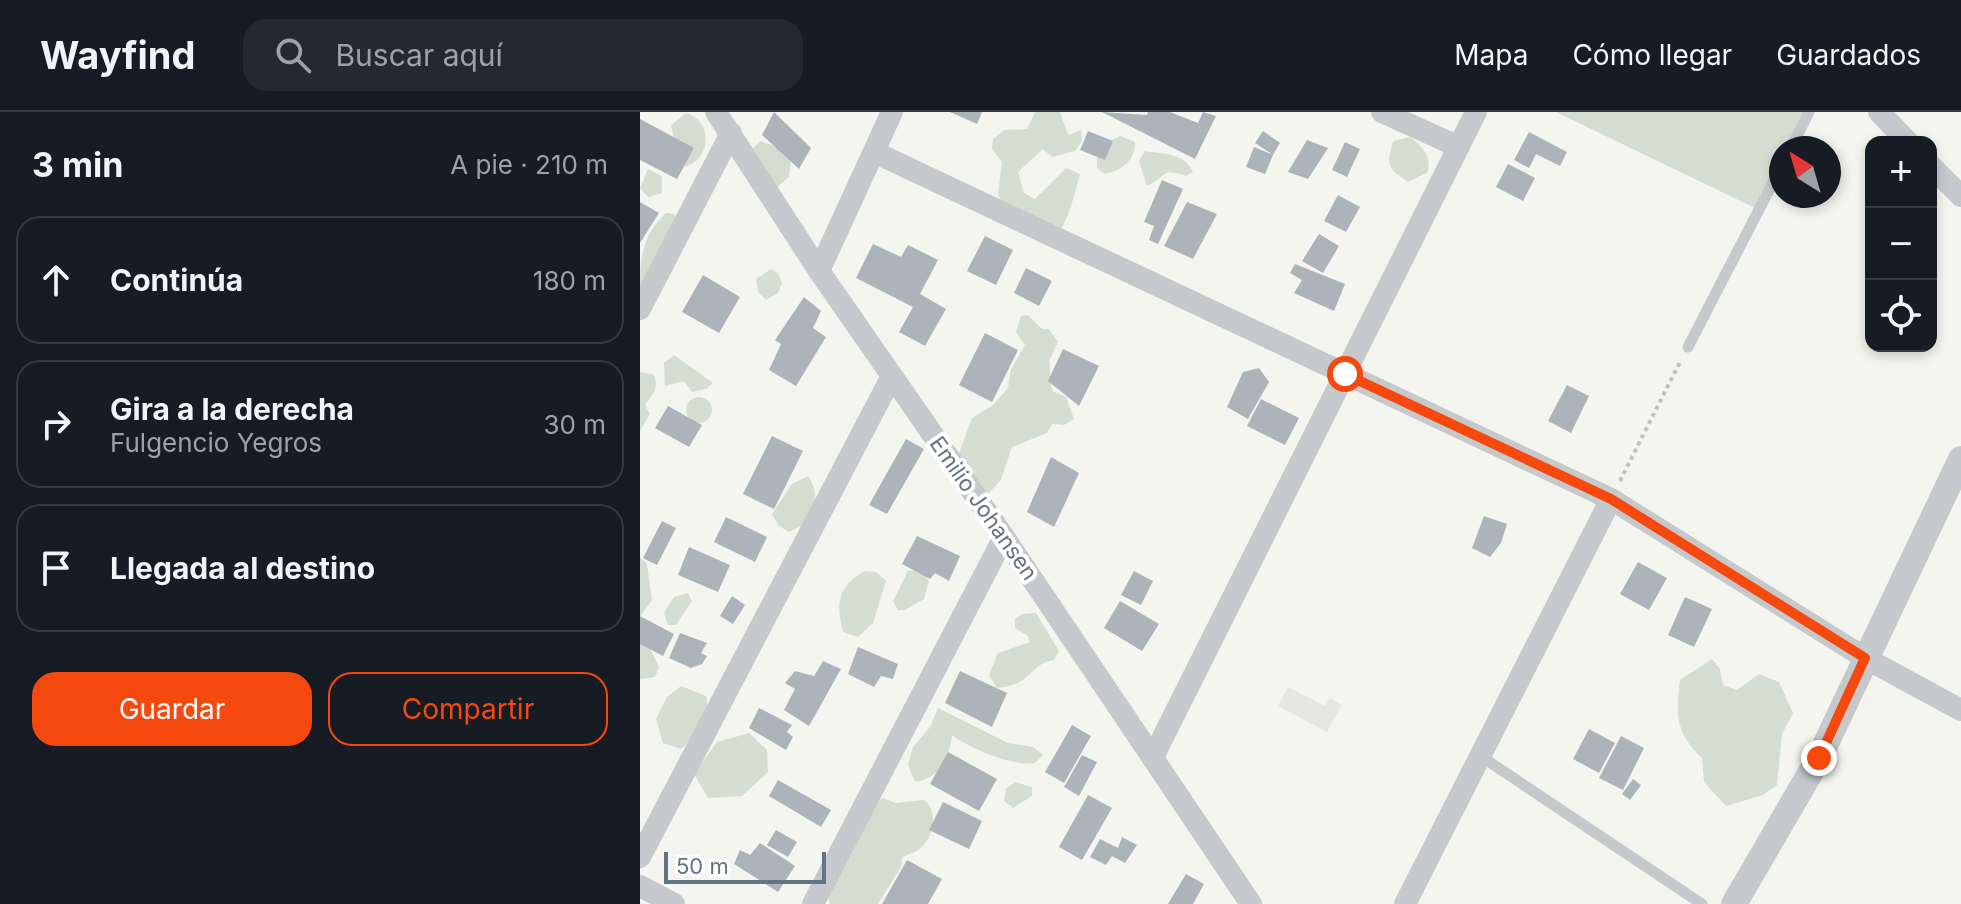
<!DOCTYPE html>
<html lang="es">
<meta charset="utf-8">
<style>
body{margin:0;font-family:Inter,sans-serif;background:#242831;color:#f1f3f6}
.controls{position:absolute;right:24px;top:24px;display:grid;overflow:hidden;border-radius:16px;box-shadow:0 4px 12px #0003}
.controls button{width:72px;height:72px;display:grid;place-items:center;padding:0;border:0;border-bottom:2px solid #363941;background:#171b24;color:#f1f3f6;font:40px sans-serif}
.compass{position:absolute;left:1129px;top:24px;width:72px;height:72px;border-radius:50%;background:#171b24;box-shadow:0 4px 12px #0003;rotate:323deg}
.scale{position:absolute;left:24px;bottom:20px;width:162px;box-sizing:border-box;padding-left:8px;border:4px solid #607484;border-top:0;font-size:22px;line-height:28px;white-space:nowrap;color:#607484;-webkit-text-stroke:6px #fff;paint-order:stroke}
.stop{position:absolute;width:24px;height:24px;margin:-18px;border:6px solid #f54910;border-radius:50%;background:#fff}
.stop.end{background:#f54910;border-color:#fff;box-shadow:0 2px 8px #0008}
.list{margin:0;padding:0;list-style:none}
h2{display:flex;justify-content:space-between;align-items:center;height:104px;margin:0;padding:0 32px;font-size:34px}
h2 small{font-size:26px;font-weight:400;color:#9ea1a6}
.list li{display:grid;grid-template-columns:52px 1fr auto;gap:24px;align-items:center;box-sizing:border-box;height:128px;margin:0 16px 16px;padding:0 16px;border:2px solid #363941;border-radius:24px}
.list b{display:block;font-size:30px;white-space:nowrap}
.list p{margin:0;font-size:26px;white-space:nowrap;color:#9ea1a6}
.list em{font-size:26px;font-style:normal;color:#9ea1a6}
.actions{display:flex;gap:16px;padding:24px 32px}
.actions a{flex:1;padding:18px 0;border:2px solid #f54910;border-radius:24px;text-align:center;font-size:28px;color:#f54910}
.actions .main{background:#f54910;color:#fff}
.icon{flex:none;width:44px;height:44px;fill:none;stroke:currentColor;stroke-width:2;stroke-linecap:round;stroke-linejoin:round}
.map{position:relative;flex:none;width:1321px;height:792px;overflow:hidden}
header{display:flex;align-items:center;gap:48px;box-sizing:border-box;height:112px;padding:0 40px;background:#171b24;border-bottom:2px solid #363941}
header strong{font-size:38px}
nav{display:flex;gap:44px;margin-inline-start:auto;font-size:28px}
.search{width:560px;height:72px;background:#242831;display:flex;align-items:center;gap:20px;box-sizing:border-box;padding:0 28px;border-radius:24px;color:#9ea1a6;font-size:30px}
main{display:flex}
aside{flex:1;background:#171b24}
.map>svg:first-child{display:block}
.built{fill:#e5e6e4}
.green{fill:#d5ddd1}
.building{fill:#acb4b9}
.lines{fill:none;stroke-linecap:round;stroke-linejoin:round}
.path{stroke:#bec0c2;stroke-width:4;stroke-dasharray:4 4;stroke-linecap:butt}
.service{stroke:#c6c9cc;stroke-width:11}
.minor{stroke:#c6c9cc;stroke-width:22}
.tertiary{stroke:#c6c9cc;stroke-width:26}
.route{stroke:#f54910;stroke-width:10}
.labels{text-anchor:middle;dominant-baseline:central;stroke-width:8;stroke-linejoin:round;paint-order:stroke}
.street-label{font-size:22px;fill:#607484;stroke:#fff}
</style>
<header>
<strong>Wayfind</strong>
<div class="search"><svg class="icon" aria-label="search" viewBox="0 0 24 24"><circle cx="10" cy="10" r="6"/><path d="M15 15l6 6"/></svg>Buscar aquí</div>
<nav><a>Mapa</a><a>Cómo llegar</a><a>Guardados</a></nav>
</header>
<main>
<aside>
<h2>3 min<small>A pie · 210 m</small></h2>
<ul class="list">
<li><svg class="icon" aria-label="ahead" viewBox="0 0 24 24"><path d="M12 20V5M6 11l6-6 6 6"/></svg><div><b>Continúa</b></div><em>180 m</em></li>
<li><svg class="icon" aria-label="right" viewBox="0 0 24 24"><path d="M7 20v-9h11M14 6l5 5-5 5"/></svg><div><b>Gira a la derecha</b><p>Fulgencio Yegros</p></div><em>30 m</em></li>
<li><svg class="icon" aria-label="arrive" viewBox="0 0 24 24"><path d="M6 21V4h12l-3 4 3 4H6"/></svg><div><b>Llegada al destino</b></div></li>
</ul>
<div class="actions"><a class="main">Guardar</a><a>Compartir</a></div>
</aside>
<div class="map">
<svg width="1321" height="792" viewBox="0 0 1321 792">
<rect width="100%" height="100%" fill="#f5f5f0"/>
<path class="built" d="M648 575 685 594 690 586 702 593 687 620 638 594Z"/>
<path class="green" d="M395 0H420L428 23 441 18 442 29 435 39 412 45 403 37 378 60 384 81 395 87 426 56 440 62C435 80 429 107 418 122L383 104 384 98 365 96 358 83 362 50 352 37 353 27 364 18 387 17Z
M916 0H1169L1151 36H1141V55L1119 98Z
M46 1C75 9 71 53 40 55L31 13Z
M481 24 495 30C495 49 482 58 465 62L457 56C456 37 464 30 481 24Z
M770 25C783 35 791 43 788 60L768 70C747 55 746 56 753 29Z
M120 29 137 35 151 48 149 65 134 78 111 38Z
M505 39C523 43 543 39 553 60L546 64C520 55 527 65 507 74L499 49Z
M8 57 22 64V81L8 85 0 76Z
M26 101 34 102 37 107 0 174C0 144 3 122 26 101Z
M131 157 138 161 142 171 138 181 126 188 118 180 116 167Z
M388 203 402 217H409L418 230 409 249 412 279 426 285 434 307 424 313 412 312 407 321 372 335 361 368 348 382 336 381 315 352 332 306 352 294 368 276 371 257 385 233 376 220 381 204Z
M34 243 73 271 66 277 52 280 44 269 25 274 24 251Z
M0 260 13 262C20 275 13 282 5 293L10 302 0 319Z
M46 298a13 13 0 1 1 26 0a13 13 0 1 1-26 0Z
M168 364C180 381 174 392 167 411L149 420 139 414 132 402 152 372Z
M0 445 7 452 12 488 0 505Z
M280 458 289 469 284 487 265 498H258L253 489 268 459Z
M225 459 236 460 246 469 233 511 218 525 203 520C196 492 197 474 225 459Z
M48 481 52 489 36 513H28L24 501 34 485Z
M396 501 419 539 414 548C388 552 394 573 357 576L349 563 358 541 390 530 388 524 375 516V507L382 502Z
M0 526 8 533 19 555 15 565 0 567Z
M1072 547 1080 557 1083 573 1097 578 1119 562 1139 570 1153 601 1142 622 1137 673 1123 683 1086 694 1064 670 1062 646C1035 621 1036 602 1040 568Z
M41 574 66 584C72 610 59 620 41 637L23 631 16 607 27 585Z
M298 596 368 631 393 635 403 643 395 651C373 655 329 636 312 623 309 646 301 666 275 670L268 653 273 635 290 615Z
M109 621 127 638 128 660 102 684 68 686 54 662 77 630Z
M375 670 392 675V684L373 696 364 689 366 677Z
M242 686 256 691 284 688C300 699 293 731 275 740 271 742 266 743 262 745L261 755 238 792H190L188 785 212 741 216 717Z"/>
<path class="building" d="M134 0 171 36 159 57 122 23Z
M310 0H342L337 12Z
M462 0 507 3 508 0H530L558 11 563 0 576 4 555 47Z
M0 7 54 36 37 67 0 48Z
M448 19 473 29 465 48 440 38Z
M623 19 640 31 633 43 615 31Z
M889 20 927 40 920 54 896 42 889 56 874 48Z
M667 28 688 36 668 67 648 60Z
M705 30 720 37 707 65 692 58Z
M614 35 633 43 625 62 606 55Z
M868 52 895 66 883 89 856 75Z
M522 68 543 77 518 132 509 128 514 114 504 110Z
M698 83 720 95 706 120 684 109Z
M0 90 19 101 0 131Z
M547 90 577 102 553 147 524 134Z
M679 122 699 134 683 161 662 149Z
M345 124 373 138 356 173 327 159Z
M233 132 261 145 268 133 298 148 280 182 306 197 285 234 259 220 273 195 216 166Z
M655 152 705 172 694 199 654 181 662 168 650 161Z
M386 156 412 169 399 194 374 181Z
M63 163 100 185 79 221 42 200Z
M164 185 181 199 173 216 186 225 156 274 129 258 141 232 135 228Z
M345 221 378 238 352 290 319 273Z
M423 237 459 254 439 294 408 269Z
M619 256 629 270 608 307 587 295 603 260Z
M927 273 949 284 931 321 908 309Z
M621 287 659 306 645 333 607 314Z
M28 294 62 313 49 335 15 316Z
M132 324 163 339 134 397 103 382Z
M266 327 284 337 247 402 229 393Z
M411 345 439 361 414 415 387 400Z
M844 404 867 412 861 431 850 445 832 436Z
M86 405 127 425 115 450 74 430Z
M22 409 36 416 17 453 3 446Z
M277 424 320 444 309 469 295 461 290 467 262 452Z
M49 435 90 453 78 480 38 463Z
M998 450 1027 466 1009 498 980 482Z
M494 459 513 469 501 493 481 483Z
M92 484 105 493 93 512 80 504Z
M1045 485 1072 497 1054 535 1028 523Z
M480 489 519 512 502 539 464 516Z
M0 504 34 522 23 544 0 532Z
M40 521 67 531 61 541 67 544 62 552 51 556 29 546Z
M218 535 258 552 253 567 241 564 234 575 208 562Z
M183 549 201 557 169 614 144 598 155 577 145 571 155 559 174 564Z
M320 559 367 581 352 615 305 591Z
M119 596 152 613 147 620 153 625 146 638 109 616Z
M432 613 451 624 424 671 405 660Z
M949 617 975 631 959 661 933 647Z
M981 624 1004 636 983 678 959 666Z
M308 640 357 667 339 699 290 672Z
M442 643 457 650 439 684 424 675Z
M993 667 1001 673 990 688 982 682Z
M138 668 191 698 181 715 129 684Z
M448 683 472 696 442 748 419 735Z
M303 690 342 709 329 737 289 718Z
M136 718 157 730 148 745 127 733Z
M482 725 497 733 485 751 472 744 466 753 450 745 460 727 478 736Z
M120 731 155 754 138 780 94 752 100 738 110 743Z
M267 748 302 767 288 792H242Z
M546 762 564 772 553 792H528Z"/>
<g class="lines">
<path class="path" d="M980 369 1041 248"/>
<path class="service" d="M1151 36 1169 0
M1048 235 1141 55
M842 645 1062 792"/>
<path class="minor" d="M76 0 179 159 364 425 611 792
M742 0 819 35
M1239 0 1268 30
M234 40 971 387 1225 546 1321 598
M1291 54 1321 84
M179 159 252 0
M0 197 91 21
M513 645 836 0
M0 745 252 264
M0 774 34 792
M173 792 364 425
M765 792 971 387"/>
<path class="tertiary" d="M1094 792 1179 646 1321 347"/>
</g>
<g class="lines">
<path class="route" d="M705 262 971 387 1225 546 1179 646"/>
</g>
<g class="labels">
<g class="street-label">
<text transform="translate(344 396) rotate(55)">Emilio Johansen</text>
</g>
</g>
</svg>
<div class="controls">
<button>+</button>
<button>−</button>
<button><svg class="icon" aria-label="locate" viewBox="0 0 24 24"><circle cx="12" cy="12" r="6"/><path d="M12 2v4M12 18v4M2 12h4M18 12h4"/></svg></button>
</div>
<svg class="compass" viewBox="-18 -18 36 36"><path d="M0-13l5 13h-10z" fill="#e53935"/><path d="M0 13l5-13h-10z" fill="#9ea1a6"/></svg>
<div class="scale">50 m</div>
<div class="stop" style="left:705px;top:262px"></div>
<div class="stop end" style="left:1179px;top:646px"></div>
</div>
</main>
